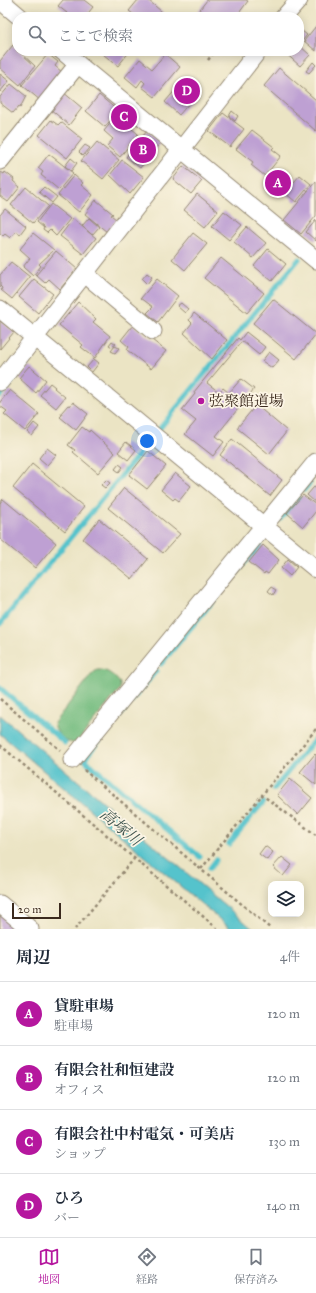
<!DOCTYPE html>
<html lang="ja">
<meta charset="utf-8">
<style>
body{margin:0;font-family:"IM FELL Great Primer","Noto Serif JP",serif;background:#f6f6f7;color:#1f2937}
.controls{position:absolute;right:12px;bottom:12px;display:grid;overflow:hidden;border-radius:8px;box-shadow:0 2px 10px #0003}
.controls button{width:36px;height:36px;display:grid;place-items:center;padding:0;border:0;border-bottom:1px solid #e0e1e3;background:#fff;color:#1f2937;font:20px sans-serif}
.scale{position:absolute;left:12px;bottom:10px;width:49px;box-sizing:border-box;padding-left:4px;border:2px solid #3b2a1e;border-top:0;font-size:11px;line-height:14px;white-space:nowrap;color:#3b2a1e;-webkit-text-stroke:3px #fcf5e5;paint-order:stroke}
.you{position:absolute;left:147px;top:441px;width:14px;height:14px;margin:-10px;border:3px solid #fff;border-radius:50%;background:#1a73e8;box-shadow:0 0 0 6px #1a73e833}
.badge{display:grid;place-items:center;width:26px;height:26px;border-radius:50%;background:#b5179e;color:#fff;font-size:13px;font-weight:700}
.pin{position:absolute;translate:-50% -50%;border:2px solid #fff;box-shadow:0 1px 4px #0006}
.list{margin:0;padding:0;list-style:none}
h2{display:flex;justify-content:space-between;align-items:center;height:52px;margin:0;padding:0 16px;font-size:17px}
h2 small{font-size:13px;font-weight:400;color:#747a83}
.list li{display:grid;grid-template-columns:26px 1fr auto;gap:12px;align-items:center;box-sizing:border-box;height:64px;padding:0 16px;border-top:1px solid #e0e1e3}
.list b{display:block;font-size:15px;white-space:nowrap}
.list p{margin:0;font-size:13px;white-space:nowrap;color:#747a83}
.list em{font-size:13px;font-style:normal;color:#747a83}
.icon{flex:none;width:22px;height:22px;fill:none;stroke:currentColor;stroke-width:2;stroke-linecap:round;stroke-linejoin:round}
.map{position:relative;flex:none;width:316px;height:929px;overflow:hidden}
.search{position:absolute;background:#fff;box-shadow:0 2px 10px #0003;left:12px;right:12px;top:12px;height:44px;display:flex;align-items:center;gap:10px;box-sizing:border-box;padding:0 14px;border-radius:16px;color:#747a83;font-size:15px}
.sheet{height:308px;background:#fff}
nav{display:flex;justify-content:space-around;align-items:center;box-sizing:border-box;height:56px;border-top:1px solid #e0e1e3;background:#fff;font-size:11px;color:#747a83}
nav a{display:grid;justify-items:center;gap:2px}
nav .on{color:#b5179e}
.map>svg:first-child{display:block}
.forest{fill:#78be82;stroke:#5a7450}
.water{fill:#55c3cc;stroke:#487675}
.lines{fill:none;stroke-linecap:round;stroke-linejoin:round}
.stream{stroke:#55c3cc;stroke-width:5}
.building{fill:#bea0d3}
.minor-casing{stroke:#938771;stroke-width:19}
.path{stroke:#938771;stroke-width:2.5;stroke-dasharray:3 3;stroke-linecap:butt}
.minor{stroke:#fff;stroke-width:17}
.poi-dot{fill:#b5179e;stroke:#fcf5e5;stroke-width:1.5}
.labels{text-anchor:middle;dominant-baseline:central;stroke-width:3.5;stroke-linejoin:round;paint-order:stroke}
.poi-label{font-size:15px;fill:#3b2a1e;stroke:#fcf5e5;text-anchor:start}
.water-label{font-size:16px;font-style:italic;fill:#435852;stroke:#fcf5e5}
</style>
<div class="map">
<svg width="316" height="929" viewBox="0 0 316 929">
<rect width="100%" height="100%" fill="#fcf5e5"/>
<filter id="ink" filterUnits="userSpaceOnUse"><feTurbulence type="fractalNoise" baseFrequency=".025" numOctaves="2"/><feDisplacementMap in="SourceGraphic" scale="8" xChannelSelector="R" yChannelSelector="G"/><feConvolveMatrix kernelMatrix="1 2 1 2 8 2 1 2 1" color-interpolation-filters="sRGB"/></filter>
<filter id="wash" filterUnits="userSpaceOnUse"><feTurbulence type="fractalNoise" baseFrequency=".012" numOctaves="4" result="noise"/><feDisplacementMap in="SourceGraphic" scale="16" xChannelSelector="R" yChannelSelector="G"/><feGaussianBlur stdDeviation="0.9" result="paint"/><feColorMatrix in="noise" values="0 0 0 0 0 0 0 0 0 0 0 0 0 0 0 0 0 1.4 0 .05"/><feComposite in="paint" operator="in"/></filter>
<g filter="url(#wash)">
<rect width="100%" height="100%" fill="#ebe4c4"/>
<path class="forest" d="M97 670C108 669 114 676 120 683V689L76 743C66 744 55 734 54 723L92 674Z"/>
<path class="water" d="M0 715 253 929H231L0 734Z"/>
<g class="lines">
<path class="stream" d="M0 396 30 358
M160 428 299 259
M304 490 310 483
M280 519 298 498
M0 624 148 443
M161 664 260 544
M0 688 65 743
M86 757 156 671
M85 760 200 857
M274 789 316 738
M254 813 263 803
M229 844 251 817
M210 868 216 860"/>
</g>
<g id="blocks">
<path class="building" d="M63 0H84L93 7 85 17H64L67 13 58 6Z
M138 0H148L168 17H137L129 11Z
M207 0H246L248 1 236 17H194Z
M316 26V51L304 41Z
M302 31 307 35 302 41 299 38Z
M13 45 17 48V51L22 52 21 53 35 66 20 85 0 68V61Z
M299 45 310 55 300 66 283 51H299Z
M99 51H130L118 66Z
M48 54 58 62 55 66 63 73 41 101 22 85Z
M165 54 180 67 155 97 142 87 145 83 142 80 137 87 125 77 140 59 152 69Z
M313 62 316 65 309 73 306 71Z
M279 68 316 100V131L264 86Z
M0 74 9 81 0 92Z
M183 81 197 94 179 115 165 102Z
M11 84 26 96 20 108 19 106 13 113 0 103V97Z
M63 92 82 108 69 125 49 108Z
M99 95 118 111 105 127 86 111Z
M122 109 132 118 128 123 132 125 130 127 138 134 120 157 107 146 113 139 104 131Z
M232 111 238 116 235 121 229 116Z
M223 113 244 129 230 147 209 131Z
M51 120 58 125 61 122 82 139 67 158 39 135Z
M252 130 274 147 272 149 281 156 265 176 251 165 253 162 236 149Z
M147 131 161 142 140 168 126 157Z
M97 142 119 160 103 179 81 161Z
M85 145 90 148 83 156 79 152Z
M49 154 73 173 59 190 41 175 43 172 38 168Z
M71 158 77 163 71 171 65 166Z
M122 160 144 177 130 194 110 175Z
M183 166 202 181 191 194 173 179Z
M1 172 4 174 5 172 14 179 13 181 20 187 8 202 0 196Z
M74 175 83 183 81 185 93 195 79 212 58 195Z
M300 175 311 184 296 202 285 193Z
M316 181V216L301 234 284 220Z
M26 187 48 206 33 223 11 205Z
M44 187 57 197 52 203 39 192Z
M197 194 218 211 205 227 184 210Z
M96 200 113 214 111 215 117 220 107 232 85 214Z
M51 204 70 219 56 236 50 230 47 233 43 230 44 228 37 222Z
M5 209 26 226 20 234 16 231 10 238 5 234 3 236 0 233V215Z
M224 211 242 225 229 240 212 226Z
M89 218 99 227 92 235 82 226Z
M73 219 96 238 83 254 60 236Z
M316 220V241L306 232Z
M247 227 266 243 253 258 234 242Z
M33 233 54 250 39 264 41 266 33 276 23 267 30 258 20 249Z
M193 233 207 244 185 270 172 259Z
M268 249 286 264 272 281 254 266Z
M56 251 77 269 60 289 49 279 45 283 36 275Z
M221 258 264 293 247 313 204 278Z
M11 262 30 277 12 299 1 290 2 288 0 286V275Z
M147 273 152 277 147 284 142 279Z
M34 279 53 294 38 313 19 297Z
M157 279 178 296 158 322 147 313 153 307 141 298Z
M273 299 316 334 296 359 253 323Z
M78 302 96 319 93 322 110 336 95 358 81 347 83 345 59 325Z
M181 303 188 309 185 313 177 306Z
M194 313 227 340 212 359 184 333 192 323 189 320Z
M0 321 14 332 0 349Z
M133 325 166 351 151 369 127 350 129 347 121 340Z
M246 332 265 347 259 355 242 341 207 383 219 392 223 388 229 393 241 379 254 389 216 436 224 442 213 456 185 434 196 421 182 410 195 394 194 392 238 338 240 340Z
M112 341 116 344 112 347 109 345Z
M115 346 119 348 115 353 111 351Z
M269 352 279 360 272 368 262 361Z
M94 359 99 363 92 372 87 367Z
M29 366 46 380 36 393 19 378Z
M50 383 55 387 54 388 65 397 56 408 40 395Z
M10 390 39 414 25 431 4 414 7 411 0 406V402Z
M73 402 88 414 76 430 60 417 62 415 61 413 68 405 70 406Z
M256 405 287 431 269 454 237 428Z
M34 423 39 427 32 436 27 432Z
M82 427 89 432 90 430 115 453 98 473 73 452 75 450 68 445Z
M232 439 282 480 270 496 220 455Z
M126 442 136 450 128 460 118 452Z
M47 448 56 455 47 465 39 458Z
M148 451 166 466 147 489 129 475Z
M32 464 84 507 65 531 13 488Z
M119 464 123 467 119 472 115 469Z
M175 473 191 486 179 501 175 498 173 500 161 490Z
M106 480 110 483 105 488 101 485Z
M314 487 316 488V503L307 495Z
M124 488 180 534 163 553 108 508Z
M303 495 316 505V511L303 527 287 513Z
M3 499 56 543 35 568 0 539V503Z
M99 519 148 559 132 579 83 539Z
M263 545 279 560 268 574 265 572 264 574 249 562Z
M288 559 297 567 290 576 281 568Z
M271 587 276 590 273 595 268 591Z
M315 754 316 755V785L300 772Z
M290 779 312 798 298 815 277 795Z
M265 846 273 852 267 860 259 854Z
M282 857 292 865 283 876 273 867Z
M0 913 17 927 16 929H0Z"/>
</g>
</g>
<g filter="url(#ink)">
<use href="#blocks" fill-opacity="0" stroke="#938771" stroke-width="1"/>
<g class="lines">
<defs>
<path id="minor" d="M0 0 20 17
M284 17 299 0
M62 51 316 260
M0 161 78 64
M85 274 153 331
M0 309 316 569
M0 382 258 51
M72 760 316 462
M0 904 30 929"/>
</defs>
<use href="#minor" class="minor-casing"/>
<path class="path" d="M208 60 215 51
M0 699 60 750
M316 729 262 795 316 835
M0 745 218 929
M84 770 271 929
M201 869 262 795
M75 929 134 859"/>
<use href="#minor" class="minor"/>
</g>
</g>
<circle class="poi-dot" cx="201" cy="401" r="4"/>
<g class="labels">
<g class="poi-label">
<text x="209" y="401">弦聚館道場</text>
</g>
<g class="water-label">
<text transform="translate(121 827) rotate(40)">高塚川</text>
</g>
</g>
</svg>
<div class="controls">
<button><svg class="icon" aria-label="layers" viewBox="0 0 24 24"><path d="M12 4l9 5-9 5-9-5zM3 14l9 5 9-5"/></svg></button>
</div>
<div class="scale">20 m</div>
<div class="you"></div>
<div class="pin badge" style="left:278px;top:183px">A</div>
<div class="pin badge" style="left:143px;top:150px">B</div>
<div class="pin badge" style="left:124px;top:117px">C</div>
<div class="pin badge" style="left:187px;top:91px">D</div>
<div class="search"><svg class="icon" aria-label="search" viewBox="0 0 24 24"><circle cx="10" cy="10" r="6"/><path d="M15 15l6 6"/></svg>ここで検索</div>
</div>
<section class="sheet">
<h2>周辺<small>4件</small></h2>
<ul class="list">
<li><span class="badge">A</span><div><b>貸駐車場</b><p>駐車場</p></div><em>120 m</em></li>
<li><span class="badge">B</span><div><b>有限会社和恒建設</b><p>オフィス</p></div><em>120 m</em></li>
<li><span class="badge">C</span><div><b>有限会社中村電気・可美店</b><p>ショップ</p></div><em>130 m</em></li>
<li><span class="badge">D</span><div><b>ひろ</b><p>バー</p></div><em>140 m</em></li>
</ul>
</section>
<nav>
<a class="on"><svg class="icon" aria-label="map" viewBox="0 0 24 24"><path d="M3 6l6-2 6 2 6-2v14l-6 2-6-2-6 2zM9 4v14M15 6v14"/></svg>地図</a>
<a><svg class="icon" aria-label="directions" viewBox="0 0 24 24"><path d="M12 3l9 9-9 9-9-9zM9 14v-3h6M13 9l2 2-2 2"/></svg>経路</a>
<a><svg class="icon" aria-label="saved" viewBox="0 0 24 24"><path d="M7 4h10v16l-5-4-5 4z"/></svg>保存済み</a>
</nav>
